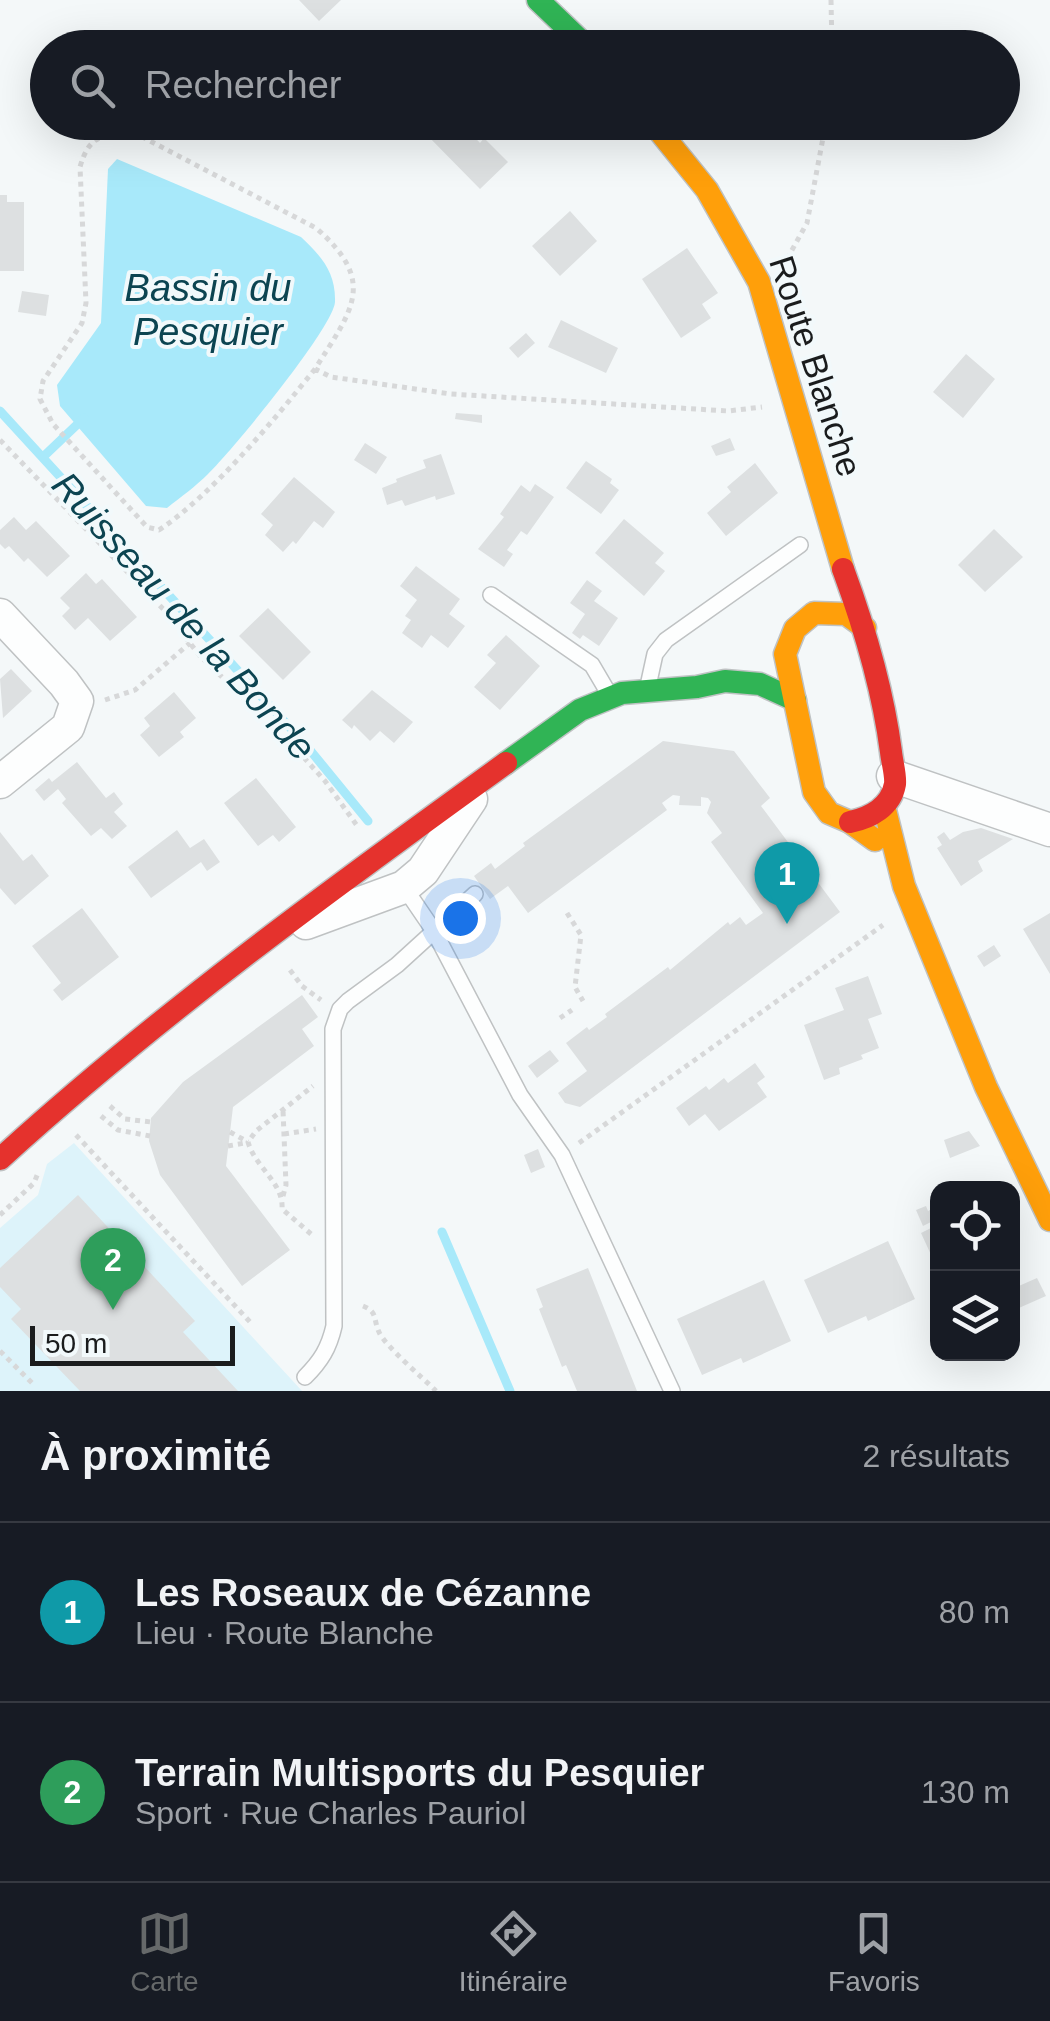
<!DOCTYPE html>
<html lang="fr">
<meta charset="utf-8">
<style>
body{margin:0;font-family:Arial,sans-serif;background:#242831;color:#f1f3f6}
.controls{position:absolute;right:30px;bottom:30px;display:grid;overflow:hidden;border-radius:20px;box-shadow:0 10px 40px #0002}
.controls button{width:90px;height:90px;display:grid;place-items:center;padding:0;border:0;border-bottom:2px solid #363941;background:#171b24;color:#f1f3f6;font:50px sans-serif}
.scale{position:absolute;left:30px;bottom:25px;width:205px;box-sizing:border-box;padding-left:10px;border:5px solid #1a1c1d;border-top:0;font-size:28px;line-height:35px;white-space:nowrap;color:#1a1c1d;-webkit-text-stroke:8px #f2f9fb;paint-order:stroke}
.you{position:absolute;left:460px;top:918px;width:35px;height:35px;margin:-25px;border:8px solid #fff;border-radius:50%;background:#1a73e8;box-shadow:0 0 0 15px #1a73e833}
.badge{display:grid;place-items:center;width:65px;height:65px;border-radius:50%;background:#66696a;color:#fff;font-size:32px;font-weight:700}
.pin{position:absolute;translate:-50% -82px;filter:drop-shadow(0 2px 5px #0008)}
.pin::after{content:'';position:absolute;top:52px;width:35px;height:30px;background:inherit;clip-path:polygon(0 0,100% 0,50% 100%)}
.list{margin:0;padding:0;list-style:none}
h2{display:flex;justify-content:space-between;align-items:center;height:130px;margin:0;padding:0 40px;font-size:42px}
h2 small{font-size:32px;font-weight:400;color:#9ea1a6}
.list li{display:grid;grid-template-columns:65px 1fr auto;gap:30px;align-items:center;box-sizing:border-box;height:180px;padding:0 40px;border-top:2px solid #363941}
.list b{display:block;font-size:38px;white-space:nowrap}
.list p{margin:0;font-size:32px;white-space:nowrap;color:#9ea1a6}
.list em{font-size:32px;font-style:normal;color:#9ea1a6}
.icon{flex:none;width:55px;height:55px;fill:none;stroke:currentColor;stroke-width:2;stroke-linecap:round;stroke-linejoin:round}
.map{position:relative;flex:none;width:1050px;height:1391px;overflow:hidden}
.search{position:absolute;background:#171b24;box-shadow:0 10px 40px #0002;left:30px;right:30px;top:30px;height:110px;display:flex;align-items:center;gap:25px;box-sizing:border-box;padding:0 35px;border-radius:55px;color:#9ea1a6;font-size:38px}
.sheet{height:490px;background:#171b24}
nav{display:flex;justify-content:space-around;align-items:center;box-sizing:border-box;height:140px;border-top:2px solid #363941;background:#171b24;font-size:28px;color:#9ea1a6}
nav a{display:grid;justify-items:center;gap:5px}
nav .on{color:#66696a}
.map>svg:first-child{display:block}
.green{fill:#ddf3fa}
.water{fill:#a8e9fa}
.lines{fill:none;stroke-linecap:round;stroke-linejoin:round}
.stream{stroke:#a8e9fa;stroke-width:9}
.building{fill:#dde0e1}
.lane-casing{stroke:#bfc2c3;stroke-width:18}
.street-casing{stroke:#bfc2c3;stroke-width:35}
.fast-casing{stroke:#bfc2c3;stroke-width:25}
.slow-casing{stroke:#bfc2c3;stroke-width:25}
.jam-casing{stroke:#bfc2c3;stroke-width:25}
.path{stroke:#d7d8d9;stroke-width:5;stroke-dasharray:5 5;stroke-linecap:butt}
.lane{stroke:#fdfefe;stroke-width:15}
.street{stroke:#fdfefe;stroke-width:32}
.fast{stroke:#30b455;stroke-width:22}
.slow{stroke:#ff9f0a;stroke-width:22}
.jam{stroke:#e5322d;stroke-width:22}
.labels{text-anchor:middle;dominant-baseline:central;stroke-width:8;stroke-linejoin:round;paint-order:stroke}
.street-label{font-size:35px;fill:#1a1c1d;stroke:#f2f9fb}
.water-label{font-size:38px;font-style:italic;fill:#0c4451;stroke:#f2f9fb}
</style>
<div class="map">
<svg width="1050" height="1391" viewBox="0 0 1050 1391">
<rect width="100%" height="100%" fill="#f4f8f9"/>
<path class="green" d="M74 1143 302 1391H0V1228L38 1195 47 1164Z"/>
<path class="water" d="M117 159 301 237C321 256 336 272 335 302 333 328 232 451 208 474 196 486 181 497 167 508L146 506 60 406 57 385 101 323 108 169Z"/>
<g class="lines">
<path class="stream" d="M0 411 305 744 368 821
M43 457 84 418
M442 1232 510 1391"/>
</g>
<path class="building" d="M299 0H341L319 21Z
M429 122H460L480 143 484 138 508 162 480 189 422 130Z
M0 195H7V202H24V271H0Z
M570 211 597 241 560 276 532 246Z
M687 248 718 293 702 304 711 318 681 338 642 279Z
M22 291 49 295 46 316 18 312Z
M561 320 618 348 606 373 548 347Z
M526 333 535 343 518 358 509 348Z
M966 354 995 379 963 418 933 392Z
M456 413 482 415V423L455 419Z
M730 438 735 450 716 456 711 446Z
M365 443 387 457 376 474 354 460Z
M441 454 455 494 436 500 435 496 405 506 402 500 387 505 382 488 397 482 396 479 426 468 423 460Z
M586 461 612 479 610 483 619 490 601 514 566 488Z
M755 463 778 493 726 536 707 513 731 492 727 487Z
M294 477 335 512 323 528 314 521 296 544 293 541 283 552 265 535 273 525 261 514Z
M535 484 554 497 527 535 521 531 507 550 513 554 504 567 478 549 504 517 500 514 521 485 530 492Z
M14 517 26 530 36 521 70 556 47 577 28 558 24 562 9 546 5 549 0 544V530Z
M624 519 664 553 655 563 665 571 644 596 595 553Z
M994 529 1023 557 985 592 958 565Z
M416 566 460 599 449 614 465 626 448 648 431 635 422 648 402 633 411 620 405 616 417 600 400 586Z
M86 573 96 584 102 579 137 617 110 641 88 618 75 630 62 616 70 608 60 598Z
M587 580 602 591 594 601 618 618 599 646 583 635 580 639 572 633 585 614 570 603Z
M268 608 311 652 283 680 239 636Z
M506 635 540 666 500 710 474 687 496 663 487 655Z
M11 669 32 691 3 718 0 679Z
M372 690 413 722 394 743 380 731 370 741 354 725 352 729 342 720Z
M174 692 196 718 180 732 184 737 159 757 140 735 150 726 144 718Z
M663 741 734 751 770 798 761 806 840 912 580 1107 565 1103 558 1093 587 1071 566 1043 587 1027 589 1030 607 1017 605 1014 668 967 670 970 728 922 730 925 740 917 746 925 763 913 711 842 722 833 707 813 711 802 708 798 701 797V806L679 805 680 796 673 795 662 803 667 810 528 913 508 886 490 899 474 876 491 863 495 869 525 846 523 843Z
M77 762 106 798 114 792 123 804 114 812 127 826 112 839 101 828 91 836 62 803 66 799 58 789 44 801 35 790 49 778 52 782Z
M256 778 296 827 279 842 273 835 258 846 224 803Z
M981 828 1013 839 978 861 983 871 961 886 937 848 942 845 937 837 944 832 950 840 963 832Z
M177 830 190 848 204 839 220 862 207 871 201 862 151 898 128 867Z
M0 832 23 861 32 854 49 876 15 905 0 888Z
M82 908 119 957 62 1001 53 990 61 983 32 946Z
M1050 913V974L1023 929Z
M994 945 1001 956 984 967 977 956Z
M868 976 882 1014 868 1019 879 1048 861 1055 863 1059 839 1068 840 1074 824 1080 804 1025 844 1010 835 988Z
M302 995 318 1017 302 1029 314 1046 233 1107 226 1166 290 1250 242 1286 160 1175 149 1141 151 1118 183 1082Z
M550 1050 559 1061 537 1078 528 1066Z
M755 1063 765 1077 757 1083 767 1097 719 1131 705 1114 689 1126 676 1108 706 1086 709 1090 724 1078 728 1083Z
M969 1131 980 1146 950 1158 944 1140Z
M538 1149 545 1167 531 1173 524 1155Z
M78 1195 195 1321 183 1332 238 1391H80L11 1319 21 1309 0 1287V1268Z
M926 1206 928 1211 938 1206V1270L921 1233 935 1226 933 1221 923 1226 916 1210Z
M888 1241 915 1299 868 1321 866 1316 828 1333 804 1280Z
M588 1268 637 1391H577L566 1365 562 1367 539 1309 543 1307 536 1289Z
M1037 1278 1046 1296 1012 1311V1289Z
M764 1280 791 1341 743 1363 741 1358 702 1375 677 1319Z"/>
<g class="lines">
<defs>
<path id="lane" d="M491 595 592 665 609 694
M648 686 655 654 666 640 800 545
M404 887 434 931 520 1095 562 1155 672 1391
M305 1377C321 1361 329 1348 334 1326L333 1029 340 1009 348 1001 397 965 475 894"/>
<path id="street" d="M0 615 64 683 77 701 68 727 0 782
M893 776 1050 830
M306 923 404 887 423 871 471 799"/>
<path id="fast" d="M538 0 588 48
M506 763 580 710 622 693 697 687 725 681 760 684 795 700"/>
<path id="slow" d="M652 122 707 190 759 282 843 569
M865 628 846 614 814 613 795 629 785 654 814 792 829 813 850 822 875 840
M884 806 904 886 986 1087 1050 1220"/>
<path id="jam" d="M843 569C865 629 883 690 891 752 892 762 896 775 895 784 891 807 870 818 850 822
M0 1159C158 1015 333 888 506 763"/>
</defs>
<use href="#lane" class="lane-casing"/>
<use href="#street" class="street-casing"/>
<use href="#fast" class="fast-casing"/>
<use href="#slow" class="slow-casing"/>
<use href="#jam" class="jam-casing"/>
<path class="path" d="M831 0 832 48
M787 259 807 223 826 122
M315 369C274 420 213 494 159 530L147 527 53 424 40 399 43 381 82 323 86 303 80 167C89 136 101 135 131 131L316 228C378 282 352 310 315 369L331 377 451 394 728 411 762 407
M0 440 166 612 200 656 288 740 325 781 358 827
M105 700 135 690 190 643
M567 913 581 935 575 987 583 1001
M290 970 302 986 321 1000
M560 1018 572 1010
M110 1106 125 1119 151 1122
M101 1116 118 1130 150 1136
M230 1132 248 1142
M284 1134 316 1129
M76 1135 251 1323
M579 1143 883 925
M228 1146 245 1143
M283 1196 286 1185 283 1110
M0 1215 34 1183 38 1173
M311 1234 282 1209C284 1183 255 1167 248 1142L256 1131 313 1086
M363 1306C378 1312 373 1319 379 1332 385 1346 423 1378 436 1391
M0 1351 33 1384"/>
<use href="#lane" class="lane"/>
<use href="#street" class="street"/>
<use href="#fast" class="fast"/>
<use href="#slow" class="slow"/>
<use href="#jam" class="jam"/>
</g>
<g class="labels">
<g class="street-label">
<text transform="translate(816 366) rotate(72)">Route Blanche</text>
</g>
<g class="water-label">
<text x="208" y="288">Bassin du<tspan x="208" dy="44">Pesquier</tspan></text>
<text transform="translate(184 616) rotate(48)">Ruisseau de la Bonde</text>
</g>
</g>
</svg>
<div class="controls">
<button><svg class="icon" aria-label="locate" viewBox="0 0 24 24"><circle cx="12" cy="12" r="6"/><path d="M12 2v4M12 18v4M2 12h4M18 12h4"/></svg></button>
<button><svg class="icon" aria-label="layers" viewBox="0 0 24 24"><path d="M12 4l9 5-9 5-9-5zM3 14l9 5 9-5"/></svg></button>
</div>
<div class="scale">50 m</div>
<div class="you"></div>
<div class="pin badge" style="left:787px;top:924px;background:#0f9aa8">1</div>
<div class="pin badge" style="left:113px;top:1310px;background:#2e9e5b">2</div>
<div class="search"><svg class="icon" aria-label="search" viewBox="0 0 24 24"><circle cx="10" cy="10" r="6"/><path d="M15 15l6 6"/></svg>Rechercher</div>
</div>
<section class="sheet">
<h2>À proximité<small>2 résultats</small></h2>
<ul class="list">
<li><span class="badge" style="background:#0f9aa8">1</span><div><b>Les Roseaux de Cézanne</b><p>Lieu · Route Blanche</p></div><em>80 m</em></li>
<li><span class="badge" style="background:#2e9e5b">2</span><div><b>Terrain Multisports du Pesquier</b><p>Sport · Rue Charles Pauriol</p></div><em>130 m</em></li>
</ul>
</section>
<nav>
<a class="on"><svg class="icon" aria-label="map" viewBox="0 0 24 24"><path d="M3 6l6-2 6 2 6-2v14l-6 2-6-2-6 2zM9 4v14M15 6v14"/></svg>Carte</a>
<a><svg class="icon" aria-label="directions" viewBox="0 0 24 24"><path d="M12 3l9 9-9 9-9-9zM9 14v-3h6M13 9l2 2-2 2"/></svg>Itinéraire</a>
<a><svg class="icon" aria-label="saved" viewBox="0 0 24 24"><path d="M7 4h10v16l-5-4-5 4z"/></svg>Favoris</a>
</nav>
